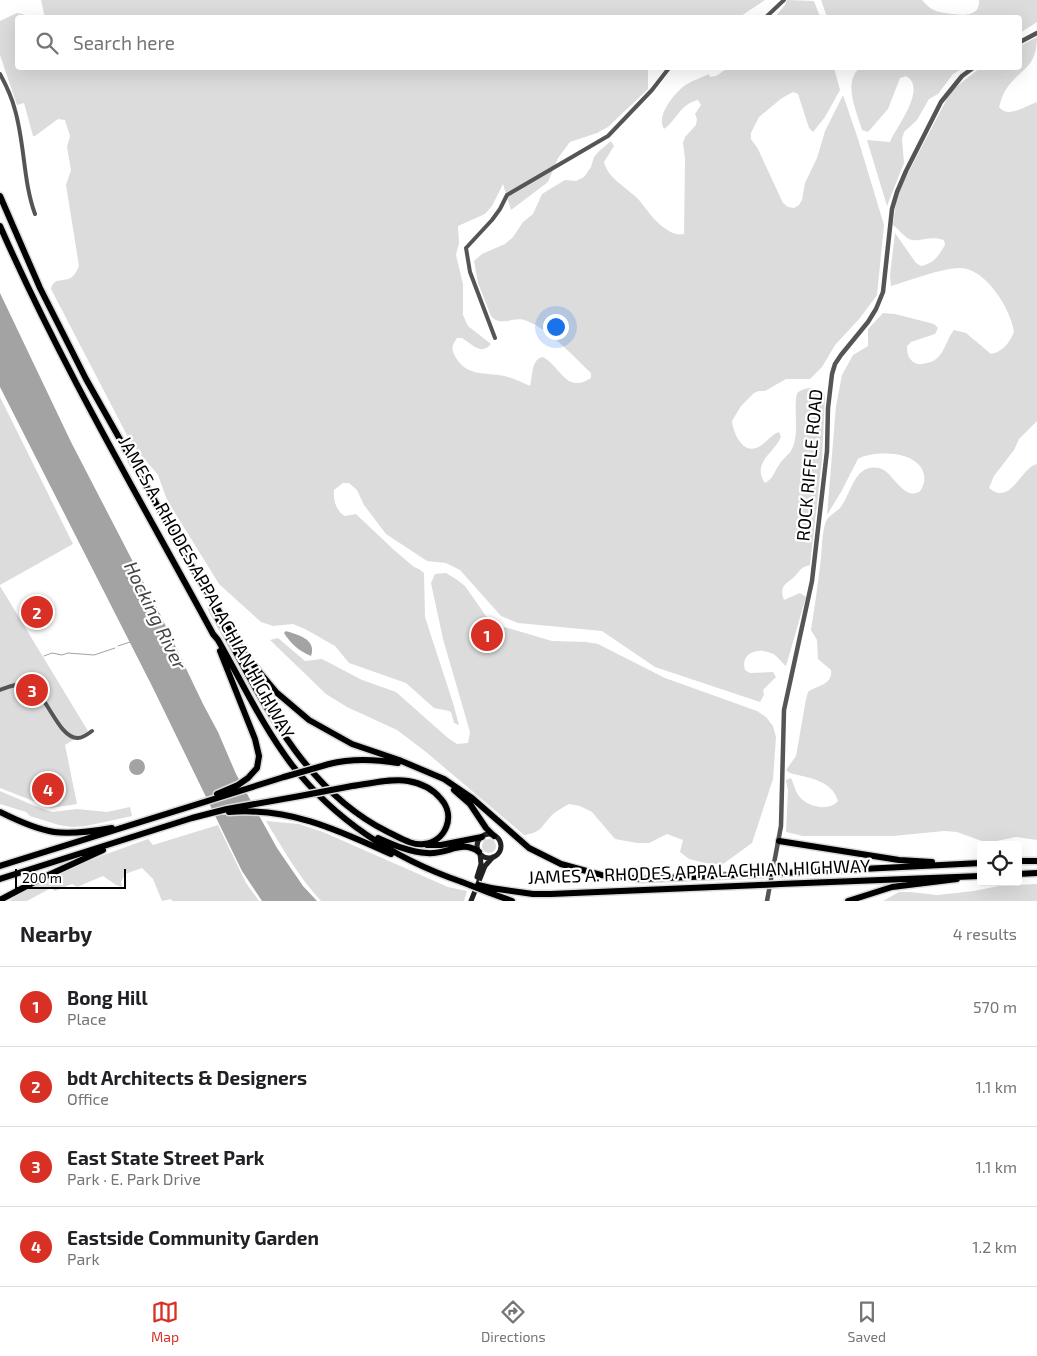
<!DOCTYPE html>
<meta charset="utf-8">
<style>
body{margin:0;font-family:"Exo 2",sans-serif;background:#f2f2f2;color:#202124}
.controls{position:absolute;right:15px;bottom:15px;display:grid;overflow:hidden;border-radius:5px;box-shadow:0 5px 20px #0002}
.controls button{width:45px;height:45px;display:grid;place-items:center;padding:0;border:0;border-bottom:1px solid #e0e0e0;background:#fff;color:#202124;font:25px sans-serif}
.scale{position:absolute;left:15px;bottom:12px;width:111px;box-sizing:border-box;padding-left:5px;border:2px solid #000;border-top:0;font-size:14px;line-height:18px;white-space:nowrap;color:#000;-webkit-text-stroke:4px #fff;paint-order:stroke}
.you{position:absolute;left:555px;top:326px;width:18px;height:18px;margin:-12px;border:4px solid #fff;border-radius:50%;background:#1a73e8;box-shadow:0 0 0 8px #1a73e833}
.badge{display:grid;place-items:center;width:32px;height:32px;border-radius:50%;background:#d93025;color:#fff;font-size:16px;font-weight:700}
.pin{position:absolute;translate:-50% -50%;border:2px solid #fff;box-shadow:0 1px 5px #0006}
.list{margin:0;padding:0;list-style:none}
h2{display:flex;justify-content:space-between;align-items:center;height:65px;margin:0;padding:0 20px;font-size:21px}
h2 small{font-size:16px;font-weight:400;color:#757577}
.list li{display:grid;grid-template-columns:32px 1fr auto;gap:15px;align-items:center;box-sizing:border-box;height:80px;padding:0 20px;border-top:1px solid #e0e0e0}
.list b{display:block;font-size:19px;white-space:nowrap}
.list p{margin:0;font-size:16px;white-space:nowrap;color:#757577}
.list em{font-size:16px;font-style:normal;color:#757577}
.icon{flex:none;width:28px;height:28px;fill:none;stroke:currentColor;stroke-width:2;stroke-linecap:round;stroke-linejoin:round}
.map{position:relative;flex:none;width:1037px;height:901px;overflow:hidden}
.search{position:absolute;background:#fff;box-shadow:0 5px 20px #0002;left:15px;right:15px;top:15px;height:55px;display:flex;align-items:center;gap:12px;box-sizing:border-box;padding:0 18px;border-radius:5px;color:#757577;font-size:19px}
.sheet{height:385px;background:#fff}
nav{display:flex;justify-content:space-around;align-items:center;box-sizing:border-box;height:70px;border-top:1px solid #e0e0e0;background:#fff;font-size:14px;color:#757577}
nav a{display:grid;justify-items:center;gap:2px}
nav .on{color:#d93025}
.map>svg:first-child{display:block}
.green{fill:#dcdcdc}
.water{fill:#a3a3a3}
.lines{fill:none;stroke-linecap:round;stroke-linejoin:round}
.stream{stroke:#a3a3a3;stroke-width:1}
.motorway-casing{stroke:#dbdbdb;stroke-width:9}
.minor{stroke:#555;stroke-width:4}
.tertiary{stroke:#555;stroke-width:4.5}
.secondary{stroke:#222;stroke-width:5}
.motorway{stroke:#000;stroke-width:6}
.motorway-bridge-casing{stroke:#dbdbdb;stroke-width:9;stroke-linecap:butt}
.motorway-bridge{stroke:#000;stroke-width:6}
.labels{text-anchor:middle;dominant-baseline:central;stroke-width:4.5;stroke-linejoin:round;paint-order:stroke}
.street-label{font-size:18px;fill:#000;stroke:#fff}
.water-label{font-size:19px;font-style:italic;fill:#444;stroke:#fff}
</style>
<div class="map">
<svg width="1037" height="901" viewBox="0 0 1037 901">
<rect width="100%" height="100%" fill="#fff"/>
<path class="green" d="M41 0H765L738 18H45Z
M787 0 814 1 820 17H775L785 5Z
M821 0H922C926 4 929 8 934 10 940 13 947 13 953 14 965 15 980 17 979 0H1037V22L1020 33V18L827 17Z
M17 13 23 14 26 17 18 18V68H648V89L608 127 597 133 570 142 558 158 548 182 511 210 503 184 492 206 485 214 458 226 459 243 456 255 463 284V315L468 326 491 344C481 356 472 344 462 338H457C452 345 451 349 455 356 466 377 485 372 504 376 513 378 521 382 530 386 533 375 531 359 543 357 562 368 566 394 591 378V373C573 356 550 330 527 321 514 315 501 328 491 316L478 283 474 261 482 254 505 244 513 237 523 222 533 214 542 194 565 180 576 181 584 177 591 167 594 157 598 152 611 141 614 146 604 162C608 179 628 188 639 200 648 211 656 224 669 231 674 234 678 235 684 234L685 159 683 143 685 137 696 125 697 119 695 114 701 105 698 100C680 104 677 120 664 129 656 116 673 95 684 86 691 81 701 78 709 74L710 77 716 76 728 68H834L840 90 825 117 813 132 809 128 798 94 793 92 782 98 759 117 751 133V139L758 149 783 203 788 207 794 208 799 205 802 200 805 183 817 158 825 131 843 95 858 139 884 225 877 295 860 318 835 345 822 367 810 379H786L765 391H759L754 393 741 406 732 421C733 431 741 453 756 448 765 445 770 435 779 432L781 437C775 452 751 463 765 483 773 479 774 472 779 465 782 459 789 455 792 449 800 432 793 411 797 393 805 387 815 386 824 392L825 397 822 460 810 565C802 567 801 569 796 575 788 584 778 584 784 600L800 593 806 597 786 666C781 662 777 655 771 653 757 647 740 654 745 670L750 673 773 672 776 677 763 690 764 695 760 702 655 667 602 631 518 623 501 616 460 570 446 563 427 561 386 534 364 505 357 490 349 483H343L334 490C333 500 336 511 345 516L356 514 394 550 414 567 419 569 424 573 425 617 453 703 459 725 454 723 451 712C445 709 440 710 434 708L406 683 349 663 335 646 305 629 293 624 273 626 261 622 219 584 167 500 158 475 131 443 51 289C54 276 64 283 72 277 75 275 77 270 79 266L66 185 71 170 67 147 70 136 65 120 58 119 35 136H33L24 103 17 105 0 55V21Z
M1037 37C1037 70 1019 68 1005 91 1002 96 1001 101 999 107 1008 119 1025 106 1037 102V421L1019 439 1014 450 994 476 989 488C1011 507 1021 467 1037 464V840L1016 837 987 843 957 832 944 831 893 836H803L786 832 788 790 786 780 791 778C794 784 795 791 799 796 807 807 829 812 838 801 832 780 809 778 790 773L786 770 796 756 806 699 808 692C818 685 833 685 831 670L818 659 817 640 811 630C815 606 818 582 821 558 822 547 822 535 825 524 827 516 835 513 840 508 852 493 854 463 879 468 893 471 902 500 919 492 922 490 923 485 924 482 927 465 910 456 895 454 884 453 868 453 858 459L841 492 827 515 836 406 842 375 853 355 868 346V329L883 313 895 314 934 324 938 328 935 334 911 342 907 346C907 353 908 359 915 363 919 365 923 364 927 363 944 360 945 341 954 330L966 333 991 354C1004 351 1009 343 1014 332 1011 309 985 267 959 268 938 269 912 280 891 286L890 275 895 233 916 263 921 266C935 263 938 256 945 245L944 240C930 235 920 242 912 240 905 239 899 229 893 225L897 194 951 91 980 68H1020V46Z
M860 68H963L953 74 938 94 929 99 917 120 904 132 902 139 904 163 887 206 867 140 890 142C896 127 928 88 906 76L900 78 888 109 868 132 862 130C857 112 842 82 860 68Z
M0 397 73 544 0 585Z
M446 573 456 579 465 586 486 616 501 626 552 641 586 642 598 644 665 678 757 711 766 717 773 726 776 737 773 779 752 843 723 864H712L701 862 689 859 680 852 683 840 667 834 649 843H637L615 839 592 812 580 806 569 804C562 808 556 811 551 816 540 828 542 832 524 835L426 752 397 730 347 707 326 694 270 640 278 638 305 661 322 659 362 680 396 692 448 738 457 744 468 743 470 732 443 639 431 583 435 574Z
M0 586 88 731 65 745 77 804 51 808 0 788Z
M0 791 35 806 52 812 77 809 107 812 130 807 132 816 86 826 72 827 59 825 30 816 26 812 0 804Z
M266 821 299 824 323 832 448 887 467 891 464 901H321C298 876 283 849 266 821Z
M218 825 246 883 259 901H172L171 899 162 901 153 879 142 868 125 874 121 882 122 887 116 885 103 876 77 887 72 884 55 891 51 888 27 901H9C52 873 100 856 148 839L153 845Z
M482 846a7 7 0 1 1 14 0a7 7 0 1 1-14 0Z
M1037 884V901H883L899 892H910L937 895 974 891 999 886Z"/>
<path class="water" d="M0 293 71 442 160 614 203 704 218 732 236 774 277 848 303 886 317 901H262L242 871 153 688 0 387Z
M286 631C298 635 317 639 311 656 299 651 291 644 284 633Z
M129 767a8 8 0 1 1 16 0a8 8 0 1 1-16 0Z"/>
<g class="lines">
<path class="stream" d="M118 646 130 642
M44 656 52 653 62 655 68 653 94 655 115 648"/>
<defs>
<path id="motorway" d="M0 196 40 288 86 379 189 562 246 656 276 692 309 720 352 744 399 760 444 779 472 798 529 848 561 864 601 875 642 879 762 874
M0 226C62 367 140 499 213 634L218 640C242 682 263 727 292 765 336 821 395 859 462 882
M212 608C258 691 299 788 388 832 399 837 412 846 424 844 446 841 456 816 441 799 433 789 420 783 408 781 391 778 370 784 352 786
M329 764C352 758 374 759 398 763
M454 790 470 804 486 828 494 836
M217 794 238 785 248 778 257 768 259 756 255 739 220 651
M0 812C46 835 61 837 112 828
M229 812C290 807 338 830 391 854
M378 838C394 845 409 852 427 853 447 855 462 839 479 852
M779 841 899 860 932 862
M427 845H441L482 837
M1018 861H1037
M0 866 284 777
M783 873 981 863
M1018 874 1037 873
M0 879 192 818 227 809 300 796
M780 884 981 876
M491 888 533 894H551L760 885
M490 893 512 901
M0 900 42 878 103 850
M848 901 892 887 957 879"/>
</defs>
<use href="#motorway" class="motorway-casing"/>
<path class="minor" d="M765 18 784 0
M0 74C6 85 12 98 15 110 25 145 23 181 35 214
M495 338 470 272 466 248 492 220 500 209 507 195 608 136 652 90 669 68
M0 690C8 687 19 682 27 685 47 692 58 739 78 738 82 738 88 734 92 731"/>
<path class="tertiary" d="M1020 42 1037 33
M767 901 781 826 784 710 812 581 827 451 828 408 832 374 835 364 841 355 868 322 876 309 883 292 892 209 897 192 906 171 941 102 962 76 973 68"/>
<path class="secondary" d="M477 846a12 12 0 1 1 24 0a12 12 0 1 1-24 0Z
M477 877 481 864 480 854
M471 901 485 866 493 857"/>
<use href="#motorway" class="motorway"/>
<defs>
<path id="motorway-bridge" d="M284 777 329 764
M300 796 352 786
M762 874 783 873
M462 882 490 893
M478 885 491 888
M760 885 780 884"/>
</defs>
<use href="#motorway-bridge" class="motorway-bridge-casing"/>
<use href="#motorway-bridge" class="motorway-bridge"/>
</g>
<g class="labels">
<g class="street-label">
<text transform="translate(809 465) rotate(-85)">ROCK RIFFLE ROAD</text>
<text transform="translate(207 587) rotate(61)">JAMES A. RHODES APPALACHIAN HIGHWAY</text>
<text transform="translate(699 871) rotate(-2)">JAMES A. RHODES APPALACHIAN HIGHWAY</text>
</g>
<g class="water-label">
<text transform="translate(156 615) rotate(64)">Hocking River</text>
</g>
</g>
</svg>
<div class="controls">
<button><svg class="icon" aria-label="locate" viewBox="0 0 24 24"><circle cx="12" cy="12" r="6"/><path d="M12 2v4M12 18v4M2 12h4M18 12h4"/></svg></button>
</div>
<div class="scale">200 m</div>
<div class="you"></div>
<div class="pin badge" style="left:487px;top:635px">1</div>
<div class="pin badge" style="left:37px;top:612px">2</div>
<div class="pin badge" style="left:32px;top:690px">3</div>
<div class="pin badge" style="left:48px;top:789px">4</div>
<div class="search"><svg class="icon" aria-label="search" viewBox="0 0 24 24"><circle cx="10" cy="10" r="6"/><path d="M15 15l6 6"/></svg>Search here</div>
</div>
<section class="sheet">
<h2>Nearby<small>4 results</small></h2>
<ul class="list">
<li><span class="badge">1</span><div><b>Bong Hill</b><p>Place</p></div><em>570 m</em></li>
<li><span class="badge">2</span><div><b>bdt Architects &amp; Designers</b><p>Office</p></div><em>1.1 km</em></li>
<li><span class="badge">3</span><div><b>East State Street Park</b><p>Park · E. Park Drive</p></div><em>1.1 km</em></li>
<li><span class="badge">4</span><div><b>Eastside Community Garden</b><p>Park</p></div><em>1.2 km</em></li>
</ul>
</section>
<nav>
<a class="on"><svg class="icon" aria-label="map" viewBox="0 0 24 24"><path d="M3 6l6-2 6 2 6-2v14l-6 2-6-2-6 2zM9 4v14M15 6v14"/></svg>Map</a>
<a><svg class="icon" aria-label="directions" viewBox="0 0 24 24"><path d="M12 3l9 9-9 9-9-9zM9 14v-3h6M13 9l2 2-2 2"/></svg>Directions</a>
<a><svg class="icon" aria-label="saved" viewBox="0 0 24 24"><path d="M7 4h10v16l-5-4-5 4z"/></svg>Saved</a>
</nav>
